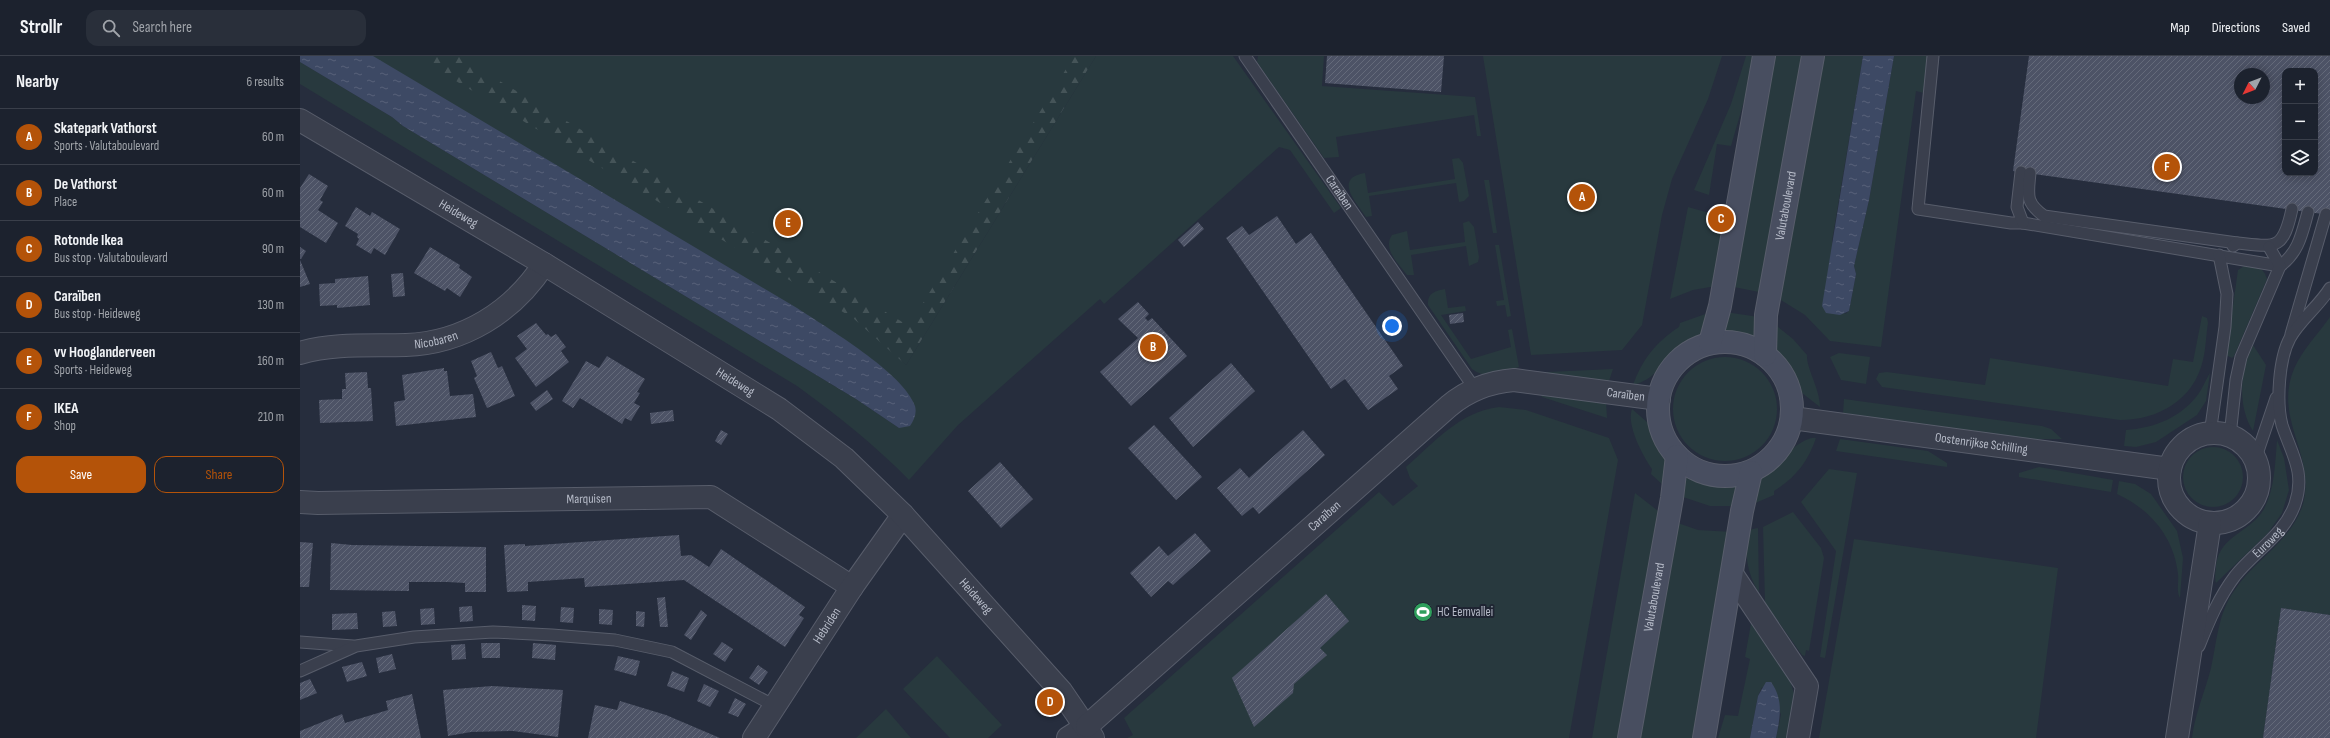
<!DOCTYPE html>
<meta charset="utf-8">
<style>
body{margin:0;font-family:"Sofia Sans Condensed",sans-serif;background:#292f3a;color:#f1f3f6}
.controls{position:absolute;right:12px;top:12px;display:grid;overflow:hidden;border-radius:8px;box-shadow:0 2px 10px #0003}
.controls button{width:36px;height:36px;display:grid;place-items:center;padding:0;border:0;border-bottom:1px solid #3a3f4a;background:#1c222e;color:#f1f3f6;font:20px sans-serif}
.compass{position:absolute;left:1934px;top:12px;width:36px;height:36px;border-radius:50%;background:#1c222e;box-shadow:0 2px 10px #0003;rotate:228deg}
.you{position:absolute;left:1092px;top:270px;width:14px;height:14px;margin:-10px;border:3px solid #fff;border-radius:50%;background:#1a73e8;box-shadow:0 0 0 6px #1a73e833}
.badge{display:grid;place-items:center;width:26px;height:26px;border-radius:50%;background:#b45309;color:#fff;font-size:13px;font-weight:700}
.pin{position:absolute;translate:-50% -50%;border:2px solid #fff;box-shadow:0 1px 4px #0006}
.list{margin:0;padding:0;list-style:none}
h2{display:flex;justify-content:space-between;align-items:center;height:52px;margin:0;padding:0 16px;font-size:17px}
h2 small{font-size:13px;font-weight:400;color:#a0a4aa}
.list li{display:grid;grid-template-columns:26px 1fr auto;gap:12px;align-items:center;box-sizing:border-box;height:56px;padding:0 16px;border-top:1px solid #3a3f4a}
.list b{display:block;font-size:15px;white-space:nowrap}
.list p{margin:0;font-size:13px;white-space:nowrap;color:#a0a4aa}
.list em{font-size:13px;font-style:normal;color:#a0a4aa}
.actions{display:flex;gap:8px;padding:12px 16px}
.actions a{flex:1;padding:9px 0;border:1px solid #b45309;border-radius:12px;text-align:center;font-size:14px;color:#b45309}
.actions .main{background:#b45309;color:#fff}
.icon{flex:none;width:22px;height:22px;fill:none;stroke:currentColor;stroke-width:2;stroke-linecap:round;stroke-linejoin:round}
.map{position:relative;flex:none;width:2030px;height:682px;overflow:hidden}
header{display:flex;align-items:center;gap:24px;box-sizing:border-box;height:56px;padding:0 20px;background:#1c222e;border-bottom:1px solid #3a3f4a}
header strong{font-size:19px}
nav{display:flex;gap:22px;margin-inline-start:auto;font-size:14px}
.search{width:280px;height:36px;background:#292f3a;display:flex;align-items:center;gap:10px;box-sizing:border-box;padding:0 14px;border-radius:12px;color:#a0a4aa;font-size:15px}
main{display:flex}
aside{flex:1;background:#1c222e}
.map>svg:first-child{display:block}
.green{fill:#28393e}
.forest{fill:url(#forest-firs)}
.water{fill:url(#water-ripples)}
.building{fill:url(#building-hatch);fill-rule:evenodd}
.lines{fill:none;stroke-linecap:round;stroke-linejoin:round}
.service-casing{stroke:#585d6b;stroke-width:13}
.minor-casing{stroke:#585d6b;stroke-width:24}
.tertiary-casing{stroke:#585d6b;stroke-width:24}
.secondary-casing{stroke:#585d6b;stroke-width:24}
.service{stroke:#3a3f4d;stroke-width:11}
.minor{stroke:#3a3f4d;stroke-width:22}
.tertiary{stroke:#3a3f4d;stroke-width:22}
.secondary{stroke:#484e60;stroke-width:22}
.labels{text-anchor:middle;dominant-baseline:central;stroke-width:4;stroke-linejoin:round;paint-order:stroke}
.street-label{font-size:13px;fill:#b6bbc8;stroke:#1f2432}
.poi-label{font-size:13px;fill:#b6bbc8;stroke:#1f2432;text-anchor:start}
</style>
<header>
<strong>Strollr</strong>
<div class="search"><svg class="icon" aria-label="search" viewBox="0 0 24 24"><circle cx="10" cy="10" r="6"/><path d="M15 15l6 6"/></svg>Search here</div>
<nav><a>Map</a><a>Directions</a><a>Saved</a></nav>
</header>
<main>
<aside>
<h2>Nearby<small>6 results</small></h2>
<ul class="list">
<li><span class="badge">A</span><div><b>Skatepark Vathorst</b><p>Sports · Valutaboulevard</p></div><em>60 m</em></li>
<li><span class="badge">B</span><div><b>De Vathorst</b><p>Place</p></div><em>60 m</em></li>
<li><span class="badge">C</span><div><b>Rotonde Ikea</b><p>Bus stop · Valutaboulevard</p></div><em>90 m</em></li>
<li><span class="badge">D</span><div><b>Caraïben</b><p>Bus stop · Heideweg</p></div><em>130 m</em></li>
<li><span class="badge">E</span><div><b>vv Hooglanderveen</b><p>Sports · Heideweg</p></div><em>160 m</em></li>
<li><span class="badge">F</span><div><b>IKEA</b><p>Shop</p></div><em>210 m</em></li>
</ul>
<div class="actions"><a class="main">Save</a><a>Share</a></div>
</aside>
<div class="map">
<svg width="2030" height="682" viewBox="0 0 2030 682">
<defs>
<pattern id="forest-firs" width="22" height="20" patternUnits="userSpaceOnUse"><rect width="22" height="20" fill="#28393e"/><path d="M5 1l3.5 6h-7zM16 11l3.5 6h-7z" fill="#455458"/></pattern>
<pattern id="water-ripples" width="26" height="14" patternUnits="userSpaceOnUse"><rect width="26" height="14" fill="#3d4964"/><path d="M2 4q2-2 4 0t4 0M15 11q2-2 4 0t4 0" fill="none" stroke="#576179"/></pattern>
<pattern id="building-hatch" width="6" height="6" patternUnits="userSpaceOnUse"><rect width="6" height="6" fill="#4d5366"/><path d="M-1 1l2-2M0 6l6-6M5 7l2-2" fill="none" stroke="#646a7a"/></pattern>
</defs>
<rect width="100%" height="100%" fill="#262d3d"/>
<path class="green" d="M28 0H778L596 299 606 309 796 0H933L1041 152 1034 157 990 94 979 91 804 248 800 243 658 369 609 424C575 389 537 359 497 330L0 28V6L92 61 103 70 556 343 599 372 606 335 586 316Z
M958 0H1024L1022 30 1175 41 1181 80H1177L1174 59 1036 81 1039 101 1024 102 957 6Z
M1183 0H1422L1408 43 1372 123 1362 159 1342 269 1322 294 1231 299Z
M1446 0H1457L1431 90 1417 88 1409 139 1394 134 1431 48Z
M1470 0H1506L1464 237 1429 230Z
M1519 0H1563L1532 185 1545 258 1549 255 1556 218 1554 210 1569 144 1594 0H1628L1624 37 1616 35 1581 291 1530 285 1505 259 1476 241Z
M1159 102 1163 107 1169 140 1164 145 1159 146 1156 127 1069 140 1072 160 1066 161C1056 146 1033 122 1065 117L1068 137 1155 123 1152 103Z
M1184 124H1189L1197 177H1193Z
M1388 151 1420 160 1421 204 1416 230 1393 234 1370 243Z
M1169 165 1174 171 1179 201 1178 206 1169 210 1166 190 1111 199 1114 219H1107C1099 208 1082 193 1092 179L1107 175 1110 194 1165 186 1163 167Z
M1195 189H1199L1211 260 1207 261 1205 249 1197 250 1196 245 1204 244Z
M1946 209C1956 210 1964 211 1967 223L1934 300 1932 302 1926 299 1938 214Z
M1145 233 1148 252 1165 250 1166 255 1141 259 1171 303 1211 291 1208 274 1212 273 1219 311C1203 316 1187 325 1172 313L1128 249C1127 237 1135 235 1145 233Z
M1411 256C1409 262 1407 268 1404 273 1397 283 1386 288 1377 295 1362 308 1354 324 1333 329 1342 304 1356 286 1379 271L1380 267Z
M1425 256 1459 261 1455 280 1449 282 1423 277Z
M1902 260 1907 262 1908 267C1906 279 1906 292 1903 304 1894 344 1858 364 1820 364L1582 331 1576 323 1579 317 1587 316 1685 329 1690 302 1868 330 1873 303 1893 306Z
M2030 261V559L1981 552 1963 682H1892C1895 657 1905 636 1911 612 1917 585 1918 558 1934 535 1954 504 1992 485 2003 448 2016 398 1973 363 1994 313 2002 294 2018 278 2030 261Z
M1473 267 1493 283 1507 299C1506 312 1520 333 1520 351L1502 337 1477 295 1473 284Z
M1953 289 1966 309 1953 375C1937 350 1940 315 1953 289Z
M1539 297 1570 301 1566 328 1541 324 1530 301Z
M1373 353a52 52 0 1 1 104 0a52 52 0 1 1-104 0Z
M1313 313 1308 328 1246 318 1247 316Z
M1910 317 1906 345 1897 359 1856 386 1836 391 1824 390 1826 374C1853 372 1878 363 1896 341 1902 334 1905 325 1910 317Z
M1241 339 1306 345 1307 362 1242 341Z
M1544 343 1742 370 1751 373 1762 383H1733L1543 357Z
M1199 351 1226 354 1309 382 1318 404 1269 682H827L833 679 824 662 1079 436 1093 450 1118 430 1110 422 1106 411C1135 386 1159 356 1199 351Z
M1332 353 1347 366 1364 400 1366 406 1364 430 1351 418 1352 413C1343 400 1326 369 1332 353Z
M1516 382C1508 406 1495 422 1474 435V439L1453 448C1455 441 1456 433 1459 427 1466 415 1502 379 1516 382Z
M1540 383 1628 395 1647 407V411L1536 395Z
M1977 384 1984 402 1989 434 1982 457 1968 477 1916 527C1914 522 1916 515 1916 509 1920 479 1951 476 1964 453 1975 432 1975 407 1977 384Z
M1883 421a30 30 0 1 1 60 0a30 30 0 1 1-60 0Z
M1739 411 1813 424 1811 436 1719 421V417Z
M1529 413 1557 417 1525 602 1520 601 1536 495 1501 446Z
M1391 421 1414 428 1436 430 1438 431V450H1410L1380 440 1385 422Z
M1819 425 1835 428 1851 438 1877 475 1883 502 1880 542C1876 536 1879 525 1878 518 1874 481 1850 453 1817 438Z
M1335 437 1362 458 1321 682H1292Z
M1493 456 1521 492 1524 502 1509 595 1506 594 1505 600 1502 599 1465 547 1463 471Z
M1375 466 1398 474 1433 476 1397 682H1335Z
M1458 472 1459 537C1447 517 1444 498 1448 474Z
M1554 483 1758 512 1736 682H1519Z
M1452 562 1490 624 1495 641 1491 682H1476L1481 658 1462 631 1458 640 1450 682H1418L1425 659 1438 660 1450 603 1445 601Z
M637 600 702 669 688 682H650L603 633Z
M586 653 611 682H556Z"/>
<path class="forest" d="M114 0H158L609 270 774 0H796L606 309 553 262Z"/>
<path class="water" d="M0 0H73L497 252C527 272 604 317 615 350 617 358 614 364 610 370L599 372 556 343 103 70 92 61 0 6Z
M1563 0H1594L1569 144 1554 210 1556 218 1549 255 1540 259 1526 257 1522 250Z
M1466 626H1471C1484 644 1480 662 1476 682H1450L1458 640Z"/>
<path class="building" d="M1027 0H1144L1141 36 1025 27Z
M1729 0H2030V159L1713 115ZM1985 15H2015V117H1985ZM1940 18H1964V42H1940Z
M9 118 28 130 20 144 23 146 18 154 38 167 26 187 0 171V132Z
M56 151 70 160 72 156 100 173 85 199 74 192 71 198 56 189 59 183 57 181 58 178 45 170Z
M977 160 996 188 1011 177 1103 310 1089 320 1098 333 1068 354 1045 323 1031 333 926 182 942 170 949 179Z
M898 166 904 173 884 191 878 184Z
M0 191 6 195 1 203H0Z
M130 191 160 209 159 212 172 221 160 241 147 232 145 235 114 217Z
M0 204 10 228 0 231Z
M103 217 105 240 93 241 91 218Z
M68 220 70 249 37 252V249L20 250 19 228 35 227V223Z
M838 246 849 258 845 262 848 265 852 262 887 300 831 350 800 316 838 282 818 263Z
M1163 257 1164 266 1150 268 1149 259Z
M236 267 246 279 248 278 251 281 256 278 266 291 261 295 269 306 236 331 215 302 227 293 217 280Z
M191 296 198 312 202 310 215 340 187 352 174 322 177 320 171 305Z
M307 300 345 323 337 336 340 337 334 347 340 350 331 365 325 362 322 368 280 342 273 352 262 345 286 305 299 312Z
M931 307 955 335 893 391 869 362Z
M144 312V315H147L150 340 173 338 176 361 96 370 94 346 105 344 102 319Z
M67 316 68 332H71L73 365 20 367 19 344 42 343V333H46L45 317Z
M247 334 253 343 236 355 230 347Z
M373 354 374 365 351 368 350 357Z
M854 369 902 421 876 444 828 392Z
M421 374 428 378 421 389 415 385Z
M1003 374 1025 399 959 458 953 451 942 460 917 432 940 412 949 422Z
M700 406 733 443 701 472 668 435Z
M895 477 911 495 873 529 868 525 851 541 830 517 859 490 868 500Z
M379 479 381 500 391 499 409 511 421 493 505 551 499 559 504 562 485 591 384 524 285 531 284 522 228 526V535L207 536 204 489 225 488V490Z
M0 486 13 487 9 531H0Z
M31 487 52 489 186 491V536H165V527L147 526H109V535L30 534Z
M1026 538 1049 565 1020 592 1027 599 994 628 993 637 954 671 932 622Z
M365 541 368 571H360L357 542Z
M222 549 236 550 235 565 222 564Z
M172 550 173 565 160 566 159 551Z
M261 551 274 552 273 567 260 566Z
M134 552 135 568 121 569 120 553Z
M1981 552 2030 559V682H1963Z
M299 553 313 554 312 569 299 568Z
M401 554 407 559 391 584 384 579Z
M95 555 97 570 83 571 82 556Z
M336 555 345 556 344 571 336 570Z
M57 557 58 573 32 574V558Z
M422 586 433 593 425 606 413 598Z
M181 587H200V602H182Z
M233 587 256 589 255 604 232 602Z
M165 588 166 603 152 604 151 589Z
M92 598 96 613 79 617 76 602Z
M318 600 340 605 336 620 314 614Z
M62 606 67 620 47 626 42 611Z
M458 609 468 616 459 629 449 622Z
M372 615 389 622 384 636 367 630Z
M10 623 17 637 0 644V627Z
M404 628 419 635 410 651 397 645Z
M192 630 263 634 258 681 213 675 171 676 148 680 143 634Z
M112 638 121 682H0V675L42 658 45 667 88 654 86 645Z
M435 642 446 648 438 661 428 657Z
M320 645 366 659 420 682H288L295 649 317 654Z"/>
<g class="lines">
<defs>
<g id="service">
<path id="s1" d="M945 0 1175 333"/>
<path d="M1633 0 1618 153 1711 167H1723L1980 210C1999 196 2002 177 2008 156"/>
<path d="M1721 116 1717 151 1723 167"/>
<path d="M1730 117C1728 139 1725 146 1744 160L1937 187"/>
<path d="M1933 190 1937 187C1976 191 1983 195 1992 153"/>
<path d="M1991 278 2026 158"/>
<path d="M1910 378 1925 271 1927 238 1919 199"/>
<path d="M1930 380 1936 324 1941 301 1980 210 1969 191"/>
<path d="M1955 404 1976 342"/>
<path d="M0 586 53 590"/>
<path id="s2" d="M1899 590C1909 565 1919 541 1935 520 1955 495 1985 478 1995 448 2006 416 1991 397 1982 369 1976 346 1979 302 1990 282 2000 264 2019 250 2030 232"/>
<path d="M0 615 56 590 114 581 193 576 252 579 315 584 372 596 475 650"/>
</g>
<g id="minor">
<path id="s3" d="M0 297C34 287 70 290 106 289 163 287 213 256 244 208"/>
<path id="s4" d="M0 446 18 447 411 441 552 531"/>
<path d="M1432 518 1507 630 1498 682"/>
<path id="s5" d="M454 682 552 531 603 459"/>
<path d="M768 682 787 670"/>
</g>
<g id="tertiary">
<path id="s6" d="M0 64 244 208 479 353 544 402 603 459 761 635 793 682"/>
<path id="s7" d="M1492 362 1870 413"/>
<circle cx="1914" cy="422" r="45"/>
<path id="s8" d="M787 670 1149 350C1168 334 1189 326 1214 324L1359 343"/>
<path d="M1877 682 1910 467"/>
</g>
<g id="secondary">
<circle cx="1425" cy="353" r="67"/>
<path d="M1410 287 1420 250 1464 0"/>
<path id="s9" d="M1465 299 1466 259 1513 0"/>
<path id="s10" d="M1329 682 1372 442 1377 400"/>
<path d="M1404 682 1442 455 1451 416"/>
</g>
</defs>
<use href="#service" class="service-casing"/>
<use href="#minor" class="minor-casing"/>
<use href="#tertiary" class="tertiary-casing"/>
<use href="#secondary" class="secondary-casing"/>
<use href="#service" class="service"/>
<use href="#minor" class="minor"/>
<use href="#tertiary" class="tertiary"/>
<use href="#secondary" class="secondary"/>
</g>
<defs>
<symbol id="stadium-disc" viewBox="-11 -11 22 22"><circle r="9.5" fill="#2e9e5b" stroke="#1f2432"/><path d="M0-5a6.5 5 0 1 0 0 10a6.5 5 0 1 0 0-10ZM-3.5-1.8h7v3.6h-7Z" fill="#fff"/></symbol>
</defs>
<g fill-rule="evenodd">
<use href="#stadium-disc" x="1112" y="545" width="22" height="22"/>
</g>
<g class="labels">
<g class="street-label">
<text stroke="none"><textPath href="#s1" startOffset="166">Caraïben</textPath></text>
<text stroke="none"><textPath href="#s9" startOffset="151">Valutaboulevard</textPath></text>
<text stroke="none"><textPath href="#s6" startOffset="184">Heideweg</textPath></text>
<text stroke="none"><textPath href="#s3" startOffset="137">Nicobaren</textPath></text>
<text stroke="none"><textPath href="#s6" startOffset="508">Heideweg</textPath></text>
<text stroke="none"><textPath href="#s8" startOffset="667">Caraïben</textPath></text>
<text stroke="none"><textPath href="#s7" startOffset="191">Oostenrijkse Schilling</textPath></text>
<text stroke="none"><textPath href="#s4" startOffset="289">Marquisen</textPath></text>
<text stroke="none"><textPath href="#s8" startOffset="317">Caraïben</textPath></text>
<text stroke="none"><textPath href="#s2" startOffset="126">Euroweg</textPath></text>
<text stroke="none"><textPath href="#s6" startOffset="832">Heideweg</textPath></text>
<text stroke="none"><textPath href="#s10" startOffset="143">Valutaboulevard</textPath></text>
<text stroke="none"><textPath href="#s5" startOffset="134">Hebriden</textPath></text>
</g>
<g class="poi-label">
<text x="1137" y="556">HC Eemvallei</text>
</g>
</g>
</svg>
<div class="controls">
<button>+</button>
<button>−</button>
<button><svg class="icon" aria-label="layers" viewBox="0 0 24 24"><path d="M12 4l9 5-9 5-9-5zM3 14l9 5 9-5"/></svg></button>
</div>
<svg class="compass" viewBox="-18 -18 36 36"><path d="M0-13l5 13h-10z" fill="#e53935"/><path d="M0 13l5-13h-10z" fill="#a0a4aa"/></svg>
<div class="you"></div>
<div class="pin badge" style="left:1282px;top:141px">A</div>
<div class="pin badge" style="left:853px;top:291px">B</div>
<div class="pin badge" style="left:1421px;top:163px">C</div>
<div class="pin badge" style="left:750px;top:646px">D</div>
<div class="pin badge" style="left:488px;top:167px">E</div>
<div class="pin badge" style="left:1867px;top:111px">F</div>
</div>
</main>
